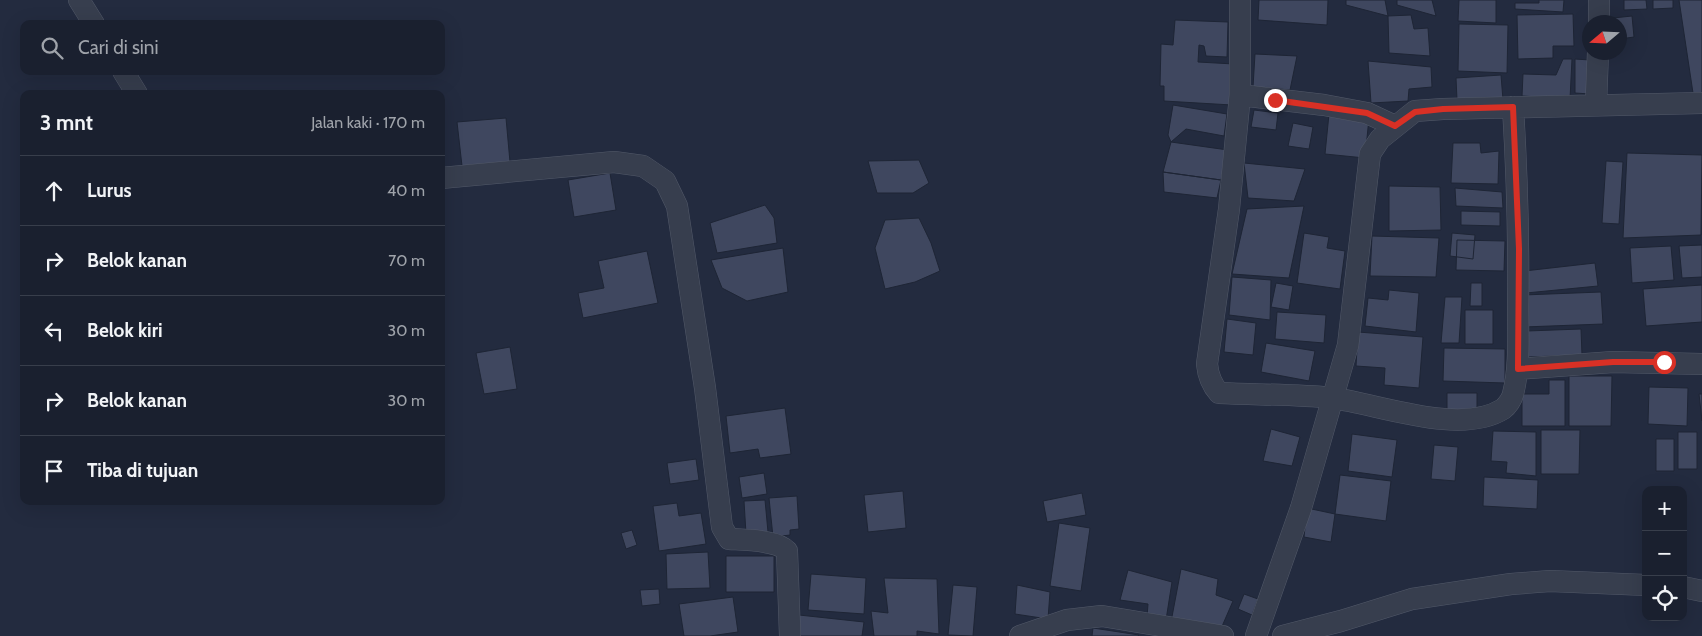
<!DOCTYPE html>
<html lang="id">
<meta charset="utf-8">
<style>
body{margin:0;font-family:Cabin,sans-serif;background:#272d3b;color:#f1f3f6}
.controls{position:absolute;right:15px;bottom:15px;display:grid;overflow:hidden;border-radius:10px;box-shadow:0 5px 20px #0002}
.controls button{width:45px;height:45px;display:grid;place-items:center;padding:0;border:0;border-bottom:1px solid #383e4b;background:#1a202f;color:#f1f3f6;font:25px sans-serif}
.compass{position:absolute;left:1582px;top:15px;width:45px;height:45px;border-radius:50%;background:#1a202f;box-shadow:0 5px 20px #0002;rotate:251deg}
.stop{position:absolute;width:15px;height:15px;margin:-11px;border:4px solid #d93025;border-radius:50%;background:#fff}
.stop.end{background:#d93025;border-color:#fff;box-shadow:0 1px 5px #0008}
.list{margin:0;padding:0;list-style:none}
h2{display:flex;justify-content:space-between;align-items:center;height:65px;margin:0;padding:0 20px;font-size:21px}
h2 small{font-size:16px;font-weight:400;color:#9fa3aa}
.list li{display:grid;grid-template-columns:32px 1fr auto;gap:15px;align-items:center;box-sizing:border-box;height:70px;padding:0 20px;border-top:1px solid #383e4b}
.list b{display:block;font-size:19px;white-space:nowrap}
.list em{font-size:16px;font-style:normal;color:#9fa3aa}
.icon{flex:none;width:28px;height:28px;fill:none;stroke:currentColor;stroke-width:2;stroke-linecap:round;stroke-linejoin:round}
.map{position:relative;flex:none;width:1702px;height:636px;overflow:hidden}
.search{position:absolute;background:#1a202f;box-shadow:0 5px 20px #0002;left:20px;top:20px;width:425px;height:55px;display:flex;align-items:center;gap:12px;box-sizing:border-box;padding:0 18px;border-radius:10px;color:#9fa3aa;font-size:19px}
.panel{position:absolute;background:#1a202f;box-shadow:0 5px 20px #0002;left:20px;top:90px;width:425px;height:415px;border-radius:10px}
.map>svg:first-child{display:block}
.building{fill:#3f475f;stroke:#1e2535}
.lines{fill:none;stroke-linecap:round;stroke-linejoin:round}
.street-casing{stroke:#525969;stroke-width:22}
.street{stroke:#373e4e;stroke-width:21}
.route{stroke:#d93025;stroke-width:6}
</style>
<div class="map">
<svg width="1702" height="636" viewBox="0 0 1702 636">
<rect width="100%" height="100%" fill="#232b3f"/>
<path class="building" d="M1259 0H1328L1327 25 1258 20Z
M1346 0H1385L1388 16 1346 5Z
M1397 0H1432L1436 16 1397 5Z
M1459 0H1496V23L1458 21Z
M1539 0H1564L1563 12 1515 9V3H1539Z
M1624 0H1646L1647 9 1624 10Z
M1653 0H1673V8L1653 9Z
M1679 0H1702V93H1693Z
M1573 14 1574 46H1553V58L1518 59 1517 15Z
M1411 15 1414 29 1428 28 1430 56 1389 53 1388 16Z
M1632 16 1634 37 1620 39V22H1614L1613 18Z
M1175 20 1228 22 1227 57 1206 56 1204 46 1199 45 1198 62 1234 64 1232 105 1164 101V86H1160L1161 44 1173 45Z
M1459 24 1508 25 1507 73 1458 71Z
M1255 54 1297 56 1290 90 1253 87Z
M1563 59H1572L1570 99 1522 96 1523 74 1556 75Z
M1575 59 1590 60V94L1575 93Z
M1368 61 1431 67 1432 87 1409 89 1408 101 1371 103Z
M1501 75 1503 100H1457L1456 78Z
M1173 105 1227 114 1224 136 1186 129 1171 142 1168 135Z
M1254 110 1278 113 1276 130 1251 127Z
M1329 114 1369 118 1365 158 1325 154Z
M506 118 510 162 462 166 457 122Z
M1293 123 1313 127 1309 149 1288 146Z
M1171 142 1228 150 1221 180 1163 172Z
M1453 143H1480L1481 153 1499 151 1498 184 1451 183Z
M1627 153 1702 155 1701 235 1623 238Z
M919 160 929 183 913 193H877L868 161Z
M1606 161 1623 162 1619 224 1602 223Z
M1244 163 1305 169 1294 201 1248 198Z
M1163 172 1221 180 1217 198 1164 192Z
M610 173 616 210 574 217 568 180Z
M1389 186 1440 187 1441 230 1389 231Z
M1455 188 1502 192 1503 208 1456 206Z
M765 205 774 218 777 243 717 253 710 223Z
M1304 206 1289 278 1232 274 1247 209Z
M1461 211 1500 212V226L1461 225Z
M919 218 931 243 940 271 915 282 885 289 875 248 885 220Z
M1304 233 1329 237 1327 248 1345 251 1340 289 1297 283Z
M1452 233 1475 235 1473 259 1450 256Z
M1372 236 1439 238 1436 277 1370 276Z
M1457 240 1505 241 1504 271 1456 270Z
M1702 245V277L1682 278 1679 246Z
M1671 246 1674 280 1632 283 1630 248Z
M783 248 788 292 747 301 722 288 711 260Z
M647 251 658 303 583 318 578 293 604 288 598 261Z
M1595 263 1598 286 1526 293 1524 271Z
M1232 277 1271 280 1270 320 1229 315Z
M1276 283 1293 286 1289 310 1271 307Z
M1471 283H1482V306H1470Z
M1702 285V322L1646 326 1643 289Z
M1389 290 1419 293 1416 332 1365 326 1368 298 1388 300Z
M1601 292 1603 324 1524 327 1523 295Z
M1445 297H1462L1459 343H1441Z
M1465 310H1493V344H1465Z
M1277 312 1326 315 1324 343 1275 339Z
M1227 319 1256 323 1253 355 1224 352Z
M1581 329 1582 355 1528 357 1527 331Z
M1358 332 1423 337 1419 388 1384 385 1385 368 1356 366Z
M1266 343 1315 351 1309 381 1261 372Z
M510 347 517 389 484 394 476 353Z
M1444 348 1505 349V383L1443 381Z
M1569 376H1612L1611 426H1569Z
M1549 380H1565V426H1522V394H1549Z
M1649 387 1688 388 1687 426 1648 424Z
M1447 393H1477V411H1447Z
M1699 394H1702V421Z
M785 408 791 454 760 458 758 449 730 453 726 416Z
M1271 429 1300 437 1292 466 1263 461Z
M1541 430H1580L1579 474H1541Z
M1493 431 1536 432V476L1506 473 1507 462 1491 461Z
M1678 432H1697V469H1678Z
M1352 434 1397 440 1392 477 1348 471Z
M1656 439H1674V471H1656Z
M1434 445 1458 447 1455 481 1431 479Z
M696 459 699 480 670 484 667 463Z
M764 473 767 494 742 498 739 477Z
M1340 475 1391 481 1386 521 1335 514Z
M1484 477 1538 480 1537 509 1483 506Z
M903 491 906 528 868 532 864 495Z
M1082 493 1086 515 1047 522 1043 501Z
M797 496 799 529 790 530V535L773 537 769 498Z
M765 500 768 532 746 534 744 501Z
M677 503 679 516 701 513 706 544 659 551 653 506Z
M1307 508 1335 514 1331 542 1304 537Z
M1059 523 1090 528 1081 591 1050 586Z
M632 530 637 545 626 549 621 533Z
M708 552 710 588 667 589 666 554Z
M726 556H774V592H726Z
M1181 569 1218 579 1216 595 1233 601 1220 631 1171 622Z
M1128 570 1172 582 1166 620 1147 617 1148 604 1120 600Z
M811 574 866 578 864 614 808 610Z
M884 578 937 579 939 634 917 631V636H874L871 611 888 613Z
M953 585 977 587 973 636 948 635Z
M1017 585 1050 592 1048 619 1015 614Z
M659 589 660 604 642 606 640 590Z
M1244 594 1258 599 1252 615 1238 609Z
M733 597 738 632 710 636H684L679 604Z
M799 615 864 622 862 636H797Z
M1093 628 1139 635 1138 636H1092Z"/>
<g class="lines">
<defs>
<path id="street" d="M79 0 94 24
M1240 0V95L1324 105 1367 113 1395 126
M1599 22V0
M123 71 137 94
M1240 95 1229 209 1207 364C1208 375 1211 384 1219 393 1257 395 1295 394 1332 398 1379 404 1460 436 1503 409 1507 406 1512 399 1513 394 1520 366 1518 336 1518 307 1519 240 1517 174 1513 107
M1596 105 1598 52
M441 178 614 162 643 166 665 181 677 206 705 388 722 527 729 539C745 540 777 540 787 551L790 636
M1517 369 1613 362 1702 364
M1683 587 1702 591
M1020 636 1067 620 1102 616 1223 636
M1256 636 1301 508 1348 345 1370 154 1380 139 1415 111 1443 109 1702 103
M1283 636 1341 621 1412 599 1511 584 1550 581 1646 585"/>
</defs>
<use href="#street" class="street-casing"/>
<use href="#street" class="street"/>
</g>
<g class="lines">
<path class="route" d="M1275 100 1367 113 1395 126 1415 112 1443 109 1513 107 1519 249 1518 369 1613 362H1664"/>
</g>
</svg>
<div class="controls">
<button>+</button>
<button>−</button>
<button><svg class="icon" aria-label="locate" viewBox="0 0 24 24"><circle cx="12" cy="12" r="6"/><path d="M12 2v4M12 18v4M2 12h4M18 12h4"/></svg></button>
</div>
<svg class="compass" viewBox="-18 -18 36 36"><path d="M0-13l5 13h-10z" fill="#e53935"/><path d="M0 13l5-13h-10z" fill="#9fa3aa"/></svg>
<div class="stop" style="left:1664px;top:362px"></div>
<div class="stop end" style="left:1275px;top:100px"></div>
<div class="search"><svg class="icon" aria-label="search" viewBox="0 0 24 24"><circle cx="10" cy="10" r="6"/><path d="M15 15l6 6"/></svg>Cari di sini</div>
<section class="panel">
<h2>3 mnt<small>Jalan kaki · 170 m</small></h2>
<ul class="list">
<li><svg class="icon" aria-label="ahead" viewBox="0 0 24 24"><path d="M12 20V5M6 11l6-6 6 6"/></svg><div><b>Lurus</b></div><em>40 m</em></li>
<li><svg class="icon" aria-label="right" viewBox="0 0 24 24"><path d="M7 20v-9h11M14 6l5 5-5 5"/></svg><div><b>Belok kanan</b></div><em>70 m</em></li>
<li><svg class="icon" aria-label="left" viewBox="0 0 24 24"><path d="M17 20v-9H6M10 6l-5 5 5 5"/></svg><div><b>Belok kiri</b></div><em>30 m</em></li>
<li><svg class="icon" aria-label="right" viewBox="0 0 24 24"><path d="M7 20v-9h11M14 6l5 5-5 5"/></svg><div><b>Belok kanan</b></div><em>30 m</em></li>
<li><svg class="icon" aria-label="arrive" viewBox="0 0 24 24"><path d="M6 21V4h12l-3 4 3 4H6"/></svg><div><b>Tiba di tujuan</b></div></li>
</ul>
</section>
</div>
